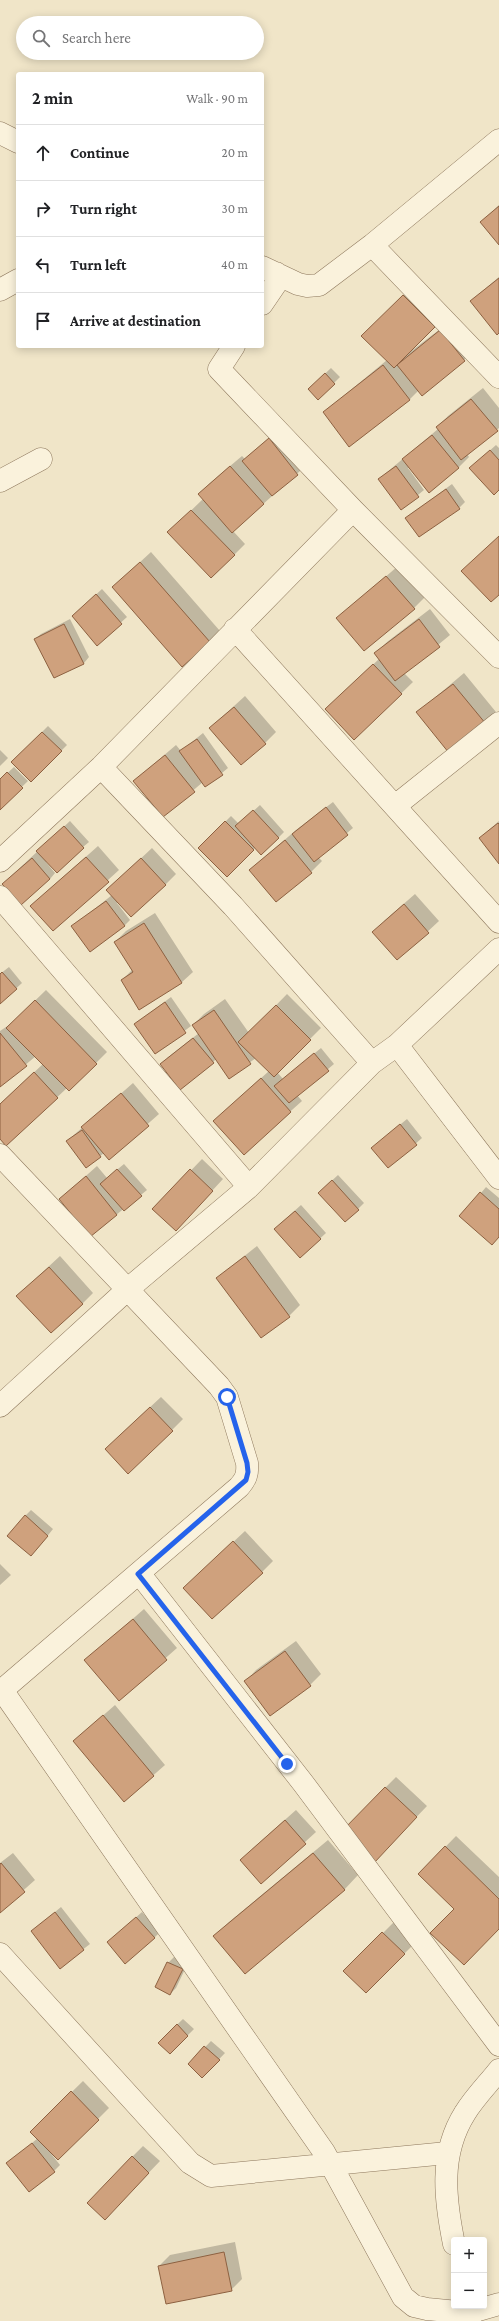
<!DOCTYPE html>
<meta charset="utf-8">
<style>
body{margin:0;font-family:"Crimson Pro",serif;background:#f6f6f6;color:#202124}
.controls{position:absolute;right:12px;bottom:12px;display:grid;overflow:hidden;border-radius:4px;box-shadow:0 2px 10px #0003}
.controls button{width:36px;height:36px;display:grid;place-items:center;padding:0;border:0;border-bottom:1px solid #e0e0e0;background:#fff;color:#202124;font:20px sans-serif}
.stop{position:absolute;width:12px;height:12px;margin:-9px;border:3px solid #2563eb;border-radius:50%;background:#fff}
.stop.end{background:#2563eb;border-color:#fff;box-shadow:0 1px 4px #0008}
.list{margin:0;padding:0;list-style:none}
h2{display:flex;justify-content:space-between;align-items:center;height:52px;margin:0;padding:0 16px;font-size:17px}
h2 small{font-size:13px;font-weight:400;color:#757577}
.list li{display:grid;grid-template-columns:26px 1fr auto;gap:12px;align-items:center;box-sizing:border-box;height:56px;padding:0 16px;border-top:1px solid #e0e0e0}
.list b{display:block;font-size:15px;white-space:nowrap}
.list em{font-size:13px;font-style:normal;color:#757577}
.icon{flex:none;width:22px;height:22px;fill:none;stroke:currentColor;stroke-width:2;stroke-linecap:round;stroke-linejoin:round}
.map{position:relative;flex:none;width:499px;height:2321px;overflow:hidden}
.search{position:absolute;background:#fff;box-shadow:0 2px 10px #0003;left:16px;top:16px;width:248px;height:44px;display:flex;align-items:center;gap:10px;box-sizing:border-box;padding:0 14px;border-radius:22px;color:#757577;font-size:15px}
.panel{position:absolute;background:#fff;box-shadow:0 2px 10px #0003;left:16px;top:72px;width:248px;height:276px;border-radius:4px}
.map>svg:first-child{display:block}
.shadow{fill:#0003}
.building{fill:#cfa17d;stroke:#8d6141}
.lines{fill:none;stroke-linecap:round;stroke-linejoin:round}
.minor-casing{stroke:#8d775c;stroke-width:23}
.tertiary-casing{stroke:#8d775c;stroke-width:23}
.minor{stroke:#faf2dc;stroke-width:22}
.tertiary{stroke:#faf2dc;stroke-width:22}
.route{stroke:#2563eb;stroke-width:5}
</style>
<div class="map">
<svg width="499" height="2321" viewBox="0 0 499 2321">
<rect width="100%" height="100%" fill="#f0e5c8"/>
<path class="shadow" d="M499 205V243L481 222Z
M499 277V332L471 301Z
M414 284 445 315 410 352 452 320 475 349 464 360 419 390 410 399 324 412 387 360 363 336Z
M331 368 340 377 318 399 309 389Z
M483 388 499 408V428L467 454 469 457 458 468H408L424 490 402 508 379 479 438 429 437 427 448 416Z
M280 428 309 463 233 531 245 544 234 555 169 532 204 498 199 494 210 483 242 456 245 459Z
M496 445 499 448V489L477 462Z
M452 484 465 502 459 508 406 518Z
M151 552 220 631 210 642 113 587Z
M398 566 425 597 414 608 338 618Z
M102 589 127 617 97 644 73 616Z
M430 609 450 635 404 673 413 682 354 739 337 699 380 658 376 653 387 642Z
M70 619 89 657 84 663 54 677 35 639 41 634Z
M464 673 496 712 485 723 418 712Z
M245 696 276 732 265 743 210 728Z
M48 726 67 745 31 781 12 762Z
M203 733 228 768 206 786 203 782 163 816 134 781 176 745 181 751Z
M0 750 8 758 0 766Z
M14 767 28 781 0 808V780Z
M333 802 353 828 318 857 322 861 311 872 250 870 296 830Z
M260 805 284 832 278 838 256 847 227 876 199 848 231 816 239 824Z
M70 821 89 842 83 847 46 862 55 873 50 879 9 878Z
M499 821V862L480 838Z
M98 846 119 870 53 930 43 895Z
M152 848 176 874 165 885 117 903 130 920 124 926 72 927 112 895 119 879Z
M415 894 439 921 398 959 384 921Z
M155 913 193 972 182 982 139 1009 122 980 132 970 115 942 126 931Z
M9 967 22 983 0 1003V974Z
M46 990 107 1052 69 1090 67 1088 7 1144 0 1137V1104L43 1064 36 1056 0 1086V1031L12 1023Z
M287 994 321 1028 277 1072 283 1079 321 1048 334 1064 297 1095 302 1101 244 1153 226 1110 269 1071 256 1058 229 1077 216 1059 213 1062 167 1058 199 1033 193 1025 204 1014 225 999 249 1033Z
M171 997 191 1026 155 1053 135 1024Z
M133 1083 159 1114 109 1158 104 1153 86 1167 67 1141Z
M407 1119 422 1138 389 1167 379 1142Z
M202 1159 223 1179 187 1218 154 1209Z
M124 1164 147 1190 90 1236 60 1199 97 1166 107 1178Z
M338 1175 364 1203 346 1221 325 1187Z
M486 1187 499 1198V1236L481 1193Z
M301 1205 326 1233 300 1257 281 1223Z
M257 1246 300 1305 289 1316 261 1337 217 1278Z
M60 1256 93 1293 82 1304 17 1296Z
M161 1397 183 1419 172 1430 117 1438Z
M31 1510 53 1529 37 1549 25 1516Z
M245 1531 273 1561 262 1572 184 1588Z
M0 1564 11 1575 0 1585Z
M144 1609 177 1648 119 1699 86 1660Z
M296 1641 321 1674 310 1685 246 1681 256 1670Z
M115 1705 165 1765 124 1801 74 1741Z
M396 1777 427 1806 384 1851 385 1788Z
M296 1810 316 1832 261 1882 252 1849Z
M456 1836 499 1877V1928L455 1909 419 1874Z
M328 1840 358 1875 344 1890 215 1936 229 1922Z
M13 1853 35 1880 0 1911V1863Z
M61 1907 90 1944 60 1967 32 1931Z
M142 1912 160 1932 154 1938 114 1937Z
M394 1922 415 1943 366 1992 345 1971Z
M174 1957 188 1963 176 1988 170 1994 168 1963Z
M183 2019 194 2029 170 2053 159 2042Z
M211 2041 225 2053 202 2077 189 2064Z
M83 2081 109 2108 58 2159 49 2151 60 2165 54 2171 8 2163 38 2138 31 2132Z
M143 2146 160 2161 116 2207 132 2157Z
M235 2242 242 2279 231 2290 159 2266 170 2255Z"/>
<path class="building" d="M499 206V245L480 222Z
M499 278V333L497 335 470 301Z
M403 295 435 327 394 368 361 336Z
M440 330 465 361 422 396 397 365Z
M383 365 410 400 349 447 323 412Z
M325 373 335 384 318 400 308 389Z
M471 399 498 431 461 460 436 427Z
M432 435 459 468 429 493 402 459Z
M269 438 298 475 272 496 242 461Z
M490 450 499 460V490L494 495 469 468Z
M230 466 264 504 232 533 198 494Z
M396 466 419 497 401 510 378 479Z
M446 489 460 509 419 537 405 518Z
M191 510 235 555 211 578 167 532Z
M499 536V595L491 602 461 571Z
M140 562 210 642 182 667 112 587Z
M386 576 415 609 364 651 336 618Z
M96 594 122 624 97 646 72 616Z
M419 619 440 647 395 681 374 653Z
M64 624 84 664 54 678 34 639Z
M373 664 402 694 354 740 325 709Z
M453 684 486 724 449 753 416 712Z
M234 707 266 744 241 765 209 728Z
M42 732 62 751 31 782 11 762Z
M197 739 223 775 205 787 179 751Z
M165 755 195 792 163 817 133 781Z
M7 772 23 788 0 810V779Z
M326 807 348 835 314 862 292 834Z
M253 810 279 838 261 855 235 826Z
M225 821 254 850 227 877 198 848Z
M498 823 499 824V864L479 838Z
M64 826 84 848 57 873 36 851Z
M285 840 312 873 276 902 249 870Z
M86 857 109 882 53 931 30 906Z
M32 858 50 879 21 905 2 884Z
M141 858 166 885 131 917 106 890Z
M106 901 125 926 90 952 71 926Z
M404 904 429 933 397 960 372 932Z
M144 923 182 983 139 1010 121 980 133 972 114 942Z
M2 972 17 989 0 1004V974Z
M35 1000 97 1064 69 1091 6 1028Z
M165 1002 186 1033 155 1054 134 1024Z
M276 1005 311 1040 274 1077 238 1042Z
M214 1010 251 1064 229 1079 192 1025Z
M0 1033 27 1066 0 1087Z
M193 1038 214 1063 180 1090 160 1064Z
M314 1053 329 1071 289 1103 274 1086Z
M34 1072 58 1098 6 1146 0 1139V1104Z
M261 1078 291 1112 244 1155 213 1121Z
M121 1093 149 1126 109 1160 81 1127Z
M400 1124 417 1145 388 1168 371 1148Z
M82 1130 101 1157 86 1168 66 1141Z
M117 1169 142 1196 124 1211 100 1184Z
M190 1169 213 1191 176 1231 152 1209Z
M86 1176 117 1215 90 1237 59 1199Z
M332 1180 359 1210 345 1222 318 1193Z
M480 1192 499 1209V1237L492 1245 459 1216Z
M295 1211 321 1239 300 1258 274 1229Z
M245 1256 290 1317 261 1338 216 1278Z
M49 1267 83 1304 51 1333 16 1296Z
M150 1407 173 1431 128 1474 105 1449Z
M25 1515 48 1536 31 1556 7 1536Z
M233 1541 263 1573 212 1619 183 1588Z
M133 1619 167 1660 119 1701 84 1660Z
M285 1651 311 1686 270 1716 244 1681Z
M103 1715 154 1776 124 1802 73 1741Z
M385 1787 417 1817 374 1863 341 1832Z
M285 1820 306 1844 261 1884 240 1860Z
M445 1846 499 1899V1929L464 1965 430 1933 454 1909 418 1874Z
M313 1853 345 1890 245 1974 213 1936Z
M1 1863 25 1892 0 1913V1864Z
M55 1912 84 1950 60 1969 31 1931Z
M136 1917 155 1938 125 1964 107 1942Z
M382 1932 405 1954 366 1993 343 1971Z
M167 1962 183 1969 170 1995 155 1987Z
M177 2024 188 2036 170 2054 158 2043Z
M204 2046 220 2060 202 2078 188 2064Z
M71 2091 99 2120 58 2160 30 2132Z
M32 2143 55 2172 29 2192 6 2163Z
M132 2156 149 2173 105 2220 87 2203Z
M224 2252 232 2291 166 2304 158 2266Z"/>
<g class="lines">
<defs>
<path id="minor" d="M0 133 18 142
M372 245 499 377
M262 267 298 284 307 286 319 285 372 245 499 140
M0 290 18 280
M262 304 279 279 276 273
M234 346 219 369 353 510 499 657
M0 481 41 459
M235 629 499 922
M101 767 233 906 372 1063
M395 806 499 723
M0 861 101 767 353 510
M0 897 249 1187
M397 1045 499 1178
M0 1155 219 1386 227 1397 247 1463C248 1474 246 1479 239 1487L0 1692
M0 1406 128 1289 249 1187 372 1063 397 1045 499 949
M139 1573 303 1783 499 2045
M2 1690 324 2152 403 2297 414 2306 427 2309 468 2313 499 2304
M0 1954 190 2163 211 2176 447 2153"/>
<path id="tertiary" d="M454 2244C445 2200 439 2154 465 2113 474 2098 488 2084 499 2070
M467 2306 470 2321"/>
</defs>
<use href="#minor" class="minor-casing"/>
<use href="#tertiary" class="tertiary-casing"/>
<use href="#minor" class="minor"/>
<use href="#tertiary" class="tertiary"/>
</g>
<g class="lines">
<path class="route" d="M227 1397 247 1463 248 1472 246 1480 138 1574 287 1764"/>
</g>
</svg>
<div class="controls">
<button>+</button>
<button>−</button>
</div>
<div class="stop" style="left:227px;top:1397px"></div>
<div class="stop end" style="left:287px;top:1764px"></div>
<div class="search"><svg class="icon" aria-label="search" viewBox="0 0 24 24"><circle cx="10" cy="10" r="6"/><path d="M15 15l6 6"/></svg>Search here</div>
<section class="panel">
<h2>2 min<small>Walk · 90 m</small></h2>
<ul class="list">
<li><svg class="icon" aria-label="ahead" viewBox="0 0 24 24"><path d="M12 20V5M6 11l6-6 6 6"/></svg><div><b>Continue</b></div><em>20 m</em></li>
<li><svg class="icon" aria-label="right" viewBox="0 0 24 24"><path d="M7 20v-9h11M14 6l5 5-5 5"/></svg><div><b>Turn right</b></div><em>30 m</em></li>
<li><svg class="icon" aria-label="left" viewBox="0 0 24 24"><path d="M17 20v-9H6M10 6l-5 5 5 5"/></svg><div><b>Turn left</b></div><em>40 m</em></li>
<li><svg class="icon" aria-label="arrive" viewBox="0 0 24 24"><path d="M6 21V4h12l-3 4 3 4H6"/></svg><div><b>Arrive at destination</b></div></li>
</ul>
</section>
</div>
